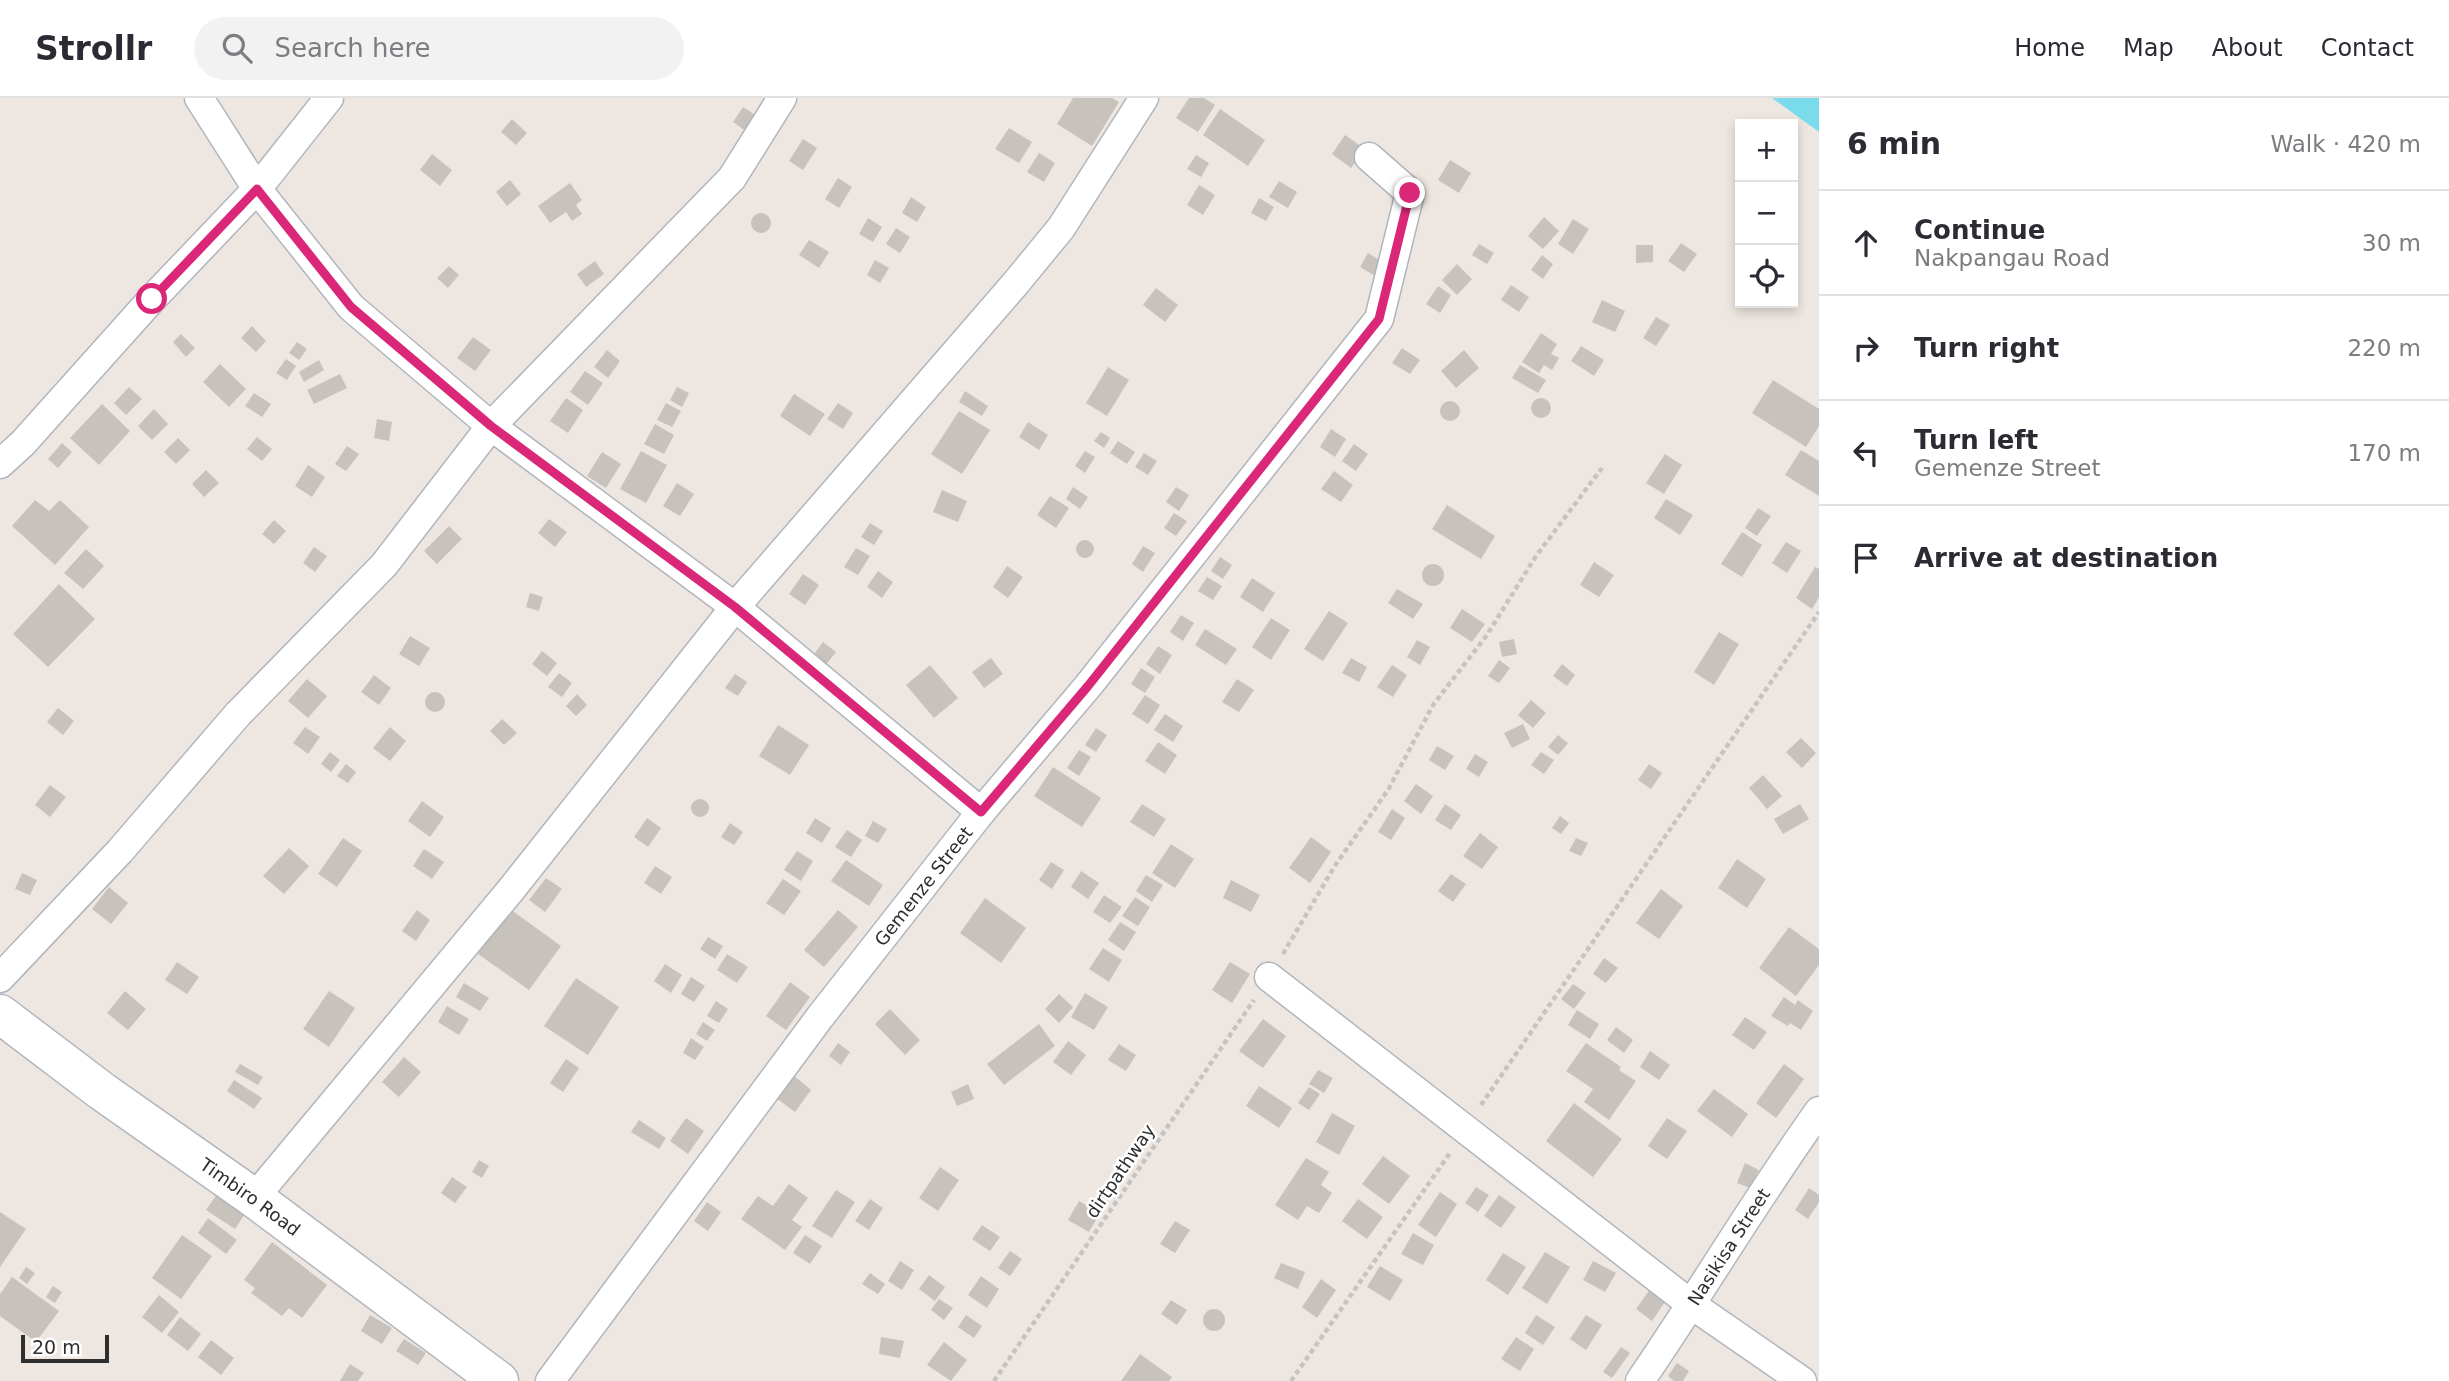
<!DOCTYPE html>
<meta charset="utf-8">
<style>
body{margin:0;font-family:"DejaVu Sans",sans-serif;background:#f2f2f3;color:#2b2b33}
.controls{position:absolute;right:21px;top:21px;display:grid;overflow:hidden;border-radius:0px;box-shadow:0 4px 10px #0003}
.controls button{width:63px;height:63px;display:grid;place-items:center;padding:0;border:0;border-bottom:2px solid #e1e1e2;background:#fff;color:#2b2b33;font:35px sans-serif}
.scale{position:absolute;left:21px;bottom:18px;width:88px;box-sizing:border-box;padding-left:7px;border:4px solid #2e2e2e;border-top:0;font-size:19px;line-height:24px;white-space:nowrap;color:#2e2e2e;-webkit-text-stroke:5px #fff;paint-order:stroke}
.stop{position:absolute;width:21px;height:21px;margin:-16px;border:5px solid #db2777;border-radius:50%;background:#fff}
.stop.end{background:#db2777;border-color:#fff;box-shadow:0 2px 7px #0008}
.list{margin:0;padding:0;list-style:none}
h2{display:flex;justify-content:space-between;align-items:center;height:91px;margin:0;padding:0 28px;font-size:30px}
h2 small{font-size:23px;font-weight:400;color:#7c7c81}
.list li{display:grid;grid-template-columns:46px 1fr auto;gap:21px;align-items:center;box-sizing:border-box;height:105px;padding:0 28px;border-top:2px solid #e1e1e2}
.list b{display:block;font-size:26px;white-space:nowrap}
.list p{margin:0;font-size:23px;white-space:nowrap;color:#7c7c81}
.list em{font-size:23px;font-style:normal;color:#7c7c81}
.icon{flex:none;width:38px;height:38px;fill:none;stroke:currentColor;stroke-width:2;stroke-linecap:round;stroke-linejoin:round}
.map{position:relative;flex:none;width:1819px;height:1283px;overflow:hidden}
header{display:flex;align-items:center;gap:42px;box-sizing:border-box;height:98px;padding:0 35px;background:#fff;border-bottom:2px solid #e1e1e2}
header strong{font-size:33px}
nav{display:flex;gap:38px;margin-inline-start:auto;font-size:24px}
.search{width:490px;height:63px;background:#f2f2f3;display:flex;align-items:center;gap:18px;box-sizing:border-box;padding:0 24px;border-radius:38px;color:#7c7c81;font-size:26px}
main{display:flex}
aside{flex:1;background:#fff}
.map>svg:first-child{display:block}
.water{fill:#7adbeb}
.building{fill:#c7c2bc}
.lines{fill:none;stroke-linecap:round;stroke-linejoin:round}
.street-casing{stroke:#b1b5bd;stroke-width:31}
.secondary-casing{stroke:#b1b5bd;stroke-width:41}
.path{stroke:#c4c4c4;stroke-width:4.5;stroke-dasharray:5 3.5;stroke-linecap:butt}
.street{stroke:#fff;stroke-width:28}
.secondary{stroke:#fff;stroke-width:38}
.route{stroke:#db2777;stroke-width:9}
.labels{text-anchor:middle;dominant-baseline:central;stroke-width:5;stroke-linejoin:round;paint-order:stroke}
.street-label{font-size:18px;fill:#2e2e2e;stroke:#fff}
</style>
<header>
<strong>Strollr</strong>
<div class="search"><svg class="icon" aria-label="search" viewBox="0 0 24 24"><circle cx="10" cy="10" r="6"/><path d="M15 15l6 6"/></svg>Search here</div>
<nav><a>Home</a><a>Map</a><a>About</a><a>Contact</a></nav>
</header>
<main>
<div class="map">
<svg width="1819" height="1283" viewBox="0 0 1819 1283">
<rect width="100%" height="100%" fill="#eee7e1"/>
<path class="water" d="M1772 0H1819V34Z"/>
<path class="building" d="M1073 0H1112L1119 4 1092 48 1057 26Z
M1189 0H1204L1215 7 1198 34 1176 20Z
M743 9 760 20 750 36 733 24Z
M1220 11 1265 42 1248 68 1203 37Z
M512 21 527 35 516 47 501 34Z
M1009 30 1032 44 1019 65 995 51Z
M1345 37 1365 51 1351 70 1332 56Z
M803 41 817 50 803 72 789 63Z
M1039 55 1055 65 1044 84 1027 74Z
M432 56 452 72 440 88 420 72Z
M1196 57 1209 65 1201 79 1187 71Z
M1450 62 1471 75 1459 95 1438 82Z
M838 80 852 89 839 110 825 101Z
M510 82 521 96 507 108 496 94Z
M1279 83 1297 94 1288 110 1269 99Z
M570 85 582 102 576 107 582 116 572 123 566 114 550 125 538 108Z
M1199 87 1215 97 1203 117 1187 107Z
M911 99 926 109 917 124 902 115Z
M1259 100 1274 109 1266 123 1251 115Z
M751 125a10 10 0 1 1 20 0a10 10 0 1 1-20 0Z
M1544 119 1559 133 1543 151 1528 138Z
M868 120 882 129 873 144 859 136Z
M1573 121 1589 131 1573 156 1558 146Z
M896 130 910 139 900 155 886 146Z
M809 142 829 154 819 170 799 157Z
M1681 145 1697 156 1684 174 1668 163Z
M1479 146 1494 155 1487 166 1472 157Z
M1636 147H1653V164L1636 165Z
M1368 155 1383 164 1375 178 1360 169Z
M1542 157 1553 166 1543 181 1531 172Z
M875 162 889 170 880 185 867 177Z
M595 163 604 176 586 189 577 176Z
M1457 166 1472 181 1457 197 1442 182Z
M449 168 459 177 448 190 437 180Z
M1511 187 1529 199 1519 214 1501 202Z
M1438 188 1451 197 1440 215 1426 206Z
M1156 190 1178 207 1165 224 1143 207Z
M1602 202 1625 213 1615 234 1592 224Z
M1656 219 1670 227 1656 248 1643 240Z
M252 228 266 243 256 254 241 240Z
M1541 235 1557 246 1551 256 1559 260 1552 272 1544 267 1539 275 1522 264Z
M181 236 195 250 186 259 173 244Z
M473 239 491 252 475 273 457 260Z
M297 244 307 251 299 262 289 255Z
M1581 248 1604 262 1594 278 1571 263Z
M1402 250 1420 262 1410 276 1392 265Z
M607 252 620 263 608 280 594 269Z
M1464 252 1479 270 1456 290 1441 273Z
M286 261 296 268 287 282 276 275Z
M319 262 324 272 304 284 299 274Z
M220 266 246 291 229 309 203 284Z
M1520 267 1546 282 1538 295 1512 280Z
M1108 269 1129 282 1107 318 1086 305Z
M585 273 603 285 588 307 570 294Z
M340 276 347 290 314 306 307 292Z
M1773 282 1819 311V328L1806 349 1752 315Z
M129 289 142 301 126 317 114 305Z
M677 289 689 295 682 309 670 302Z
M965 293 988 308 982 318 959 304Z
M254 295 271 306 262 319 245 308Z
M794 296 825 316 810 338 780 318Z
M1531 310a10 10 0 1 1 20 0a10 10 0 1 1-20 0Z
M566 300 583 312 568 335 550 323Z
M1440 313a10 10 0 1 1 20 0a10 10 0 1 1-20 0Z
M666 305 681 313 672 329 657 322Z
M838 305 853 315 843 331 827 321Z
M102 306 130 333 99 367 70 340Z
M154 311 168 326 152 342 138 328Z
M959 313 990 332 962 376 931 356Z
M377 321 392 324 389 343 374 340Z
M1028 324 1048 337 1039 352 1019 339Z
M655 326 674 337 664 356 644 346Z
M1331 331 1346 341 1335 359 1320 349Z
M1101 334 1110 340 1104 350 1094 343Z
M257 339 272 351 262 363 247 351Z
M178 340 190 352 176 366 164 354Z
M1118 343 1135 354 1127 366 1110 355Z
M62 345 72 354 58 370 48 361Z
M1354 346 1368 356 1356 373 1342 363Z
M347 348 359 356 346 373 335 366Z
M1801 352 1819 363V398L1785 377Z
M641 353 667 367 646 405 620 391Z
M1085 353 1095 359 1085 375 1075 368Z
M602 354 621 366 606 390 587 378Z
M1144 355 1157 363 1148 377 1135 369Z
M1665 356 1682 367 1664 396 1646 385Z
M308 367 325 379 312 399 295 388Z
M206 372 219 385 204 399 192 386Z
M1334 373 1353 387 1341 404 1321 391Z
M677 385 694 396 680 418 663 408Z
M1073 389 1088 399 1080 411 1066 401Z
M1176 389 1189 397 1179 413 1166 404Z
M942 392 967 403 958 424 933 414Z
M1050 398 1069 410 1056 430 1037 417Z
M1666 401 1693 417 1680 437 1654 420Z
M35 402 49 413 60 402 89 429 55 467 12 428Z
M1447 407 1495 438 1481 461 1432 431Z
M1758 410 1771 418 1757 438 1745 430Z
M1174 415 1187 423 1176 438 1164 430Z
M549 421 567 434 555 449 538 435Z
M274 422 286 433 274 446 262 436Z
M870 425 883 433 874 447 861 439Z
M449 428 462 441 437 466 424 453Z
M1742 434 1762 447 1742 479 1721 466Z
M1076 451a9 9 0 1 1 18 0a9 9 0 1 1-18 0Z
M1786 444 1801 453 1787 475 1772 465Z
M1143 448 1155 455 1143 474 1132 466Z
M314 449 327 458 315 474 303 465Z
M856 450 870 458 858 477 844 469Z
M86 451 104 468 83 491 64 475Z
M1220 459 1232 467 1223 481 1211 473Z
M1594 464 1614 477 1599 499 1580 487Z
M1422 477a11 11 0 1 1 22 0a11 11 0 1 1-22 0Z
M1007 468 1023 479 1008 500 993 489Z
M1815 469 1819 471V499L1812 511 1796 500Z
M878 473 893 484 882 500 867 489Z
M803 476 819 487 805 507 789 496Z
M1207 479 1222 488 1213 502 1198 493Z
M1252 480 1275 495 1263 514 1240 499Z
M59 486 95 521 48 569 13 536Z
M1397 491 1423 506 1413 521 1388 505Z
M530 495 543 499 539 513 526 509Z
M1462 511 1485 526 1472 544 1450 530Z
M1329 513 1348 525 1323 563 1304 551Z
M1181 517 1194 525 1183 543 1170 534Z
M1271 520 1290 532 1271 562 1252 549Z
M1205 531 1237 551 1226 567 1195 547Z
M1719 534 1739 546 1714 587 1694 574Z
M410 538 430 550 419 568 399 556Z
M1514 541 1517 556 1502 559 1499 544Z
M1417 542 1430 549 1420 567 1407 559Z
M823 544 836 554 825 568 812 559Z
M1158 548 1172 557 1160 576 1146 566Z
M542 553 557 565 547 578 532 566Z
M991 560 1003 576 984 590 972 574Z
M1351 560 1367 569 1359 584 1342 575Z
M1499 562 1510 570 1499 585 1488 578Z
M1562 566 1575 577 1567 588 1553 578Z
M930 567 958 600 934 620 906 587Z
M1392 567 1407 577 1393 599 1377 589Z
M1141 570 1155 579 1145 595 1131 586Z
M559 575 572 585 562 599 548 589Z
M735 576 747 584 738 598 725 590Z
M374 577 391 590 379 607 361 594Z
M307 581 327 598 308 620 288 603Z
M1237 581 1254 592 1239 614 1222 604Z
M425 604a10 10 0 1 1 20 0a10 10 0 1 1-20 0Z
M577 596 587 607 576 618 566 608Z
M1145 597 1160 607 1148 626 1132 616Z
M1531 602 1546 615 1533 630 1518 617Z
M58 610 74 623 63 637 47 624Z
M1165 616 1183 628 1173 644 1154 632Z
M502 621 517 635 504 647 490 633Z
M1523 626 1530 641 1512 650 1504 635Z
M778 627 809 647 790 677 759 658Z
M305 629 320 639 308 656 293 645Z
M390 629 406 643 390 663 373 650Z
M1096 630 1107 637 1096 654 1085 647Z
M1558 637 1568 645 1558 657 1548 649Z
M1801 640 1816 655 1802 670 1786 654Z
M1158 644 1177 657 1165 676 1145 663Z
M1437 648 1454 658 1445 672 1429 662Z
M1079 652 1091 659 1079 678 1067 670Z
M330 654 340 662 331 674 321 666Z
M1541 654 1554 662 1544 676 1531 667Z
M1475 656 1488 664 1479 679 1466 671Z
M346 666 356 674 348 685 337 678Z
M1649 666 1662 675 1651 691 1638 682Z
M1053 669 1101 700 1082 729 1034 698Z
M1763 677 1782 698 1767 711 1749 690Z
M1416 686 1433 698 1421 716 1404 703Z
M50 687 66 699 50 719 35 707Z
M691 710a9 9 0 1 1 18 0a9 9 0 1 1-18 0Z
M422 703 444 719 430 739 408 723Z
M1142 706 1166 721 1154 739 1130 724Z
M1445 706 1461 717 1451 732 1435 722Z
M1800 706 1809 721 1783 736 1774 721Z
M1392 711 1405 720 1391 742 1378 734Z
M1560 718 1569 725 1561 736 1552 730Z
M647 720 661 730 648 749 634 739Z
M815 720 831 730 822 745 806 735Z
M873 723 887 731 878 745 865 738Z
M730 725 743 734 734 747 721 739Z
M847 732 862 742 851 759 835 749Z
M1480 735 1498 749 1482 771 1463 758Z
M1311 739 1331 754 1310 785 1289 770Z
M343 740 362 753 337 789 318 776Z
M1576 740 1588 745 1581 758 1569 753Z
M1171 746 1194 761 1175 790 1152 775Z
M289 750 309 768 284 796 263 778Z
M424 751 444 764 432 781 413 768Z
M797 753 813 763 801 783 784 772Z
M1737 761 1766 781 1747 810 1718 790Z
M846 762 883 787 869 808 831 783Z
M1051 764 1064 772 1052 791 1039 782Z
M655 768 672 779 661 796 644 785Z
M1081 773 1099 785 1088 801 1071 789Z
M22 775 37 782 30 797 15 791Z
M1451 776 1466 786 1453 804 1438 793Z
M1146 777 1163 787 1152 804 1136 793Z
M546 780 562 791 545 814 529 802Z
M783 781 801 793 784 817 766 805Z
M1231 782 1260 797 1251 814 1223 800Z
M109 789 128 805 111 826 92 811Z
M1661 791 1683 808 1659 841 1636 825Z
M1104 797 1122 809 1110 825 1093 814Z
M1135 799 1150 809 1138 828 1122 818Z
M985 800 1026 830 1001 865 960 835Z
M510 811 561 848 529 892 478 856Z
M417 812 430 822 416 843 402 833Z
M838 812 858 829 824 869 804 852Z
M1120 824 1136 834 1124 853 1108 842Z
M1789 829 1819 851V867L1796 898 1759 870Z
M708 839 723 848 715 861 700 851Z
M1103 850 1122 862 1109 884 1089 871Z
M727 856 748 869 737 885 717 872Z
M1604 860 1618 870 1606 885 1593 876Z
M177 864 199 879 187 896 165 882Z
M1230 864 1250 876 1232 905 1212 892Z
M665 866 682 877 671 895 654 883Z
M691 879 705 888 694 904 681 896Z
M576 880 619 909 588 957 544 928Z
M790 884 810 899 786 932 766 918Z
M464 885 489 900 480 913 456 899Z
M1573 886 1586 895 1574 911 1561 901Z
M125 893 146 911 128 932 107 915Z
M329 893 355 910 329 949 303 931Z
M1085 895 1108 909 1094 932 1071 919Z
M1059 896 1073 909 1059 925 1045 911Z
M1784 899 1795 907 1798 902 1813 913 1801 932 1790 925 1788 928 1771 918Z
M716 903 728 911 719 925 707 918Z
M447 908 469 921 459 937 438 924Z
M890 911 920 942 905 957 875 926Z
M1577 912 1599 926 1590 941 1568 927Z
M1745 919 1767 934 1754 952 1732 937Z
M1263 921 1286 938 1263 970 1239 953Z
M703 924 715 932 707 943 696 936Z
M1039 926 1055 948 1004 987 987 966Z
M1616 929 1633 942 1624 955 1607 942Z
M691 940 704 949 695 962 683 955Z
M1068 943 1086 957 1071 977 1053 964Z
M838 945 850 954 841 967 829 958Z
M1586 945 1621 969 1619 972 1636 983 1609 1022 1584 1004 1593 991 1566 973Z
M1119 946 1136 957 1126 973 1108 962Z
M1650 953 1670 967 1659 982 1640 969Z
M404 959 421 974 399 999 382 984Z
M566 961 579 970 563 994 550 985Z
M240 966 263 979 258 987 235 974Z
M1784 966 1804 981 1776 1020 1756 1005Z
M1318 972 1333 980 1324 995 1309 986Z
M793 977 811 992 795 1014 776 1000Z
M234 982 262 1000 254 1011 227 993Z
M968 986 974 1001 957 1008 951 994Z
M1259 988 1292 1010 1279 1030 1246 1008Z
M1309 989 1320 996 1309 1012 1298 1005Z
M1714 991 1748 1016 1732 1039 1697 1013Z
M1574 1005 1622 1041 1593 1079 1546 1043Z
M1332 1015 1355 1028 1339 1057 1316 1044Z
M686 1020 704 1033 688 1056 670 1043Z
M1667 1020 1687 1033 1667 1061 1648 1048Z
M639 1022 666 1040 659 1051 631 1034Z
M1383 1058 1410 1078 1389 1106 1362 1086Z
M1306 1060 1329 1074 1321 1087 1332 1095 1319 1115 1307 1108 1298 1122 1275 1107Z
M479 1062 489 1068 482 1080 472 1074Z
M1745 1065 1759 1072 1750 1090 1737 1085Z
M940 1069 959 1082 938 1113 919 1100Z
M452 1079 467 1089 455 1105 441 1095Z
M789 1086 808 1100 792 1122 802 1129 785 1152 741 1121 758 1098 773 1108Z
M1476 1089 1489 1097 1478 1114 1465 1105Z
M1809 1090 1819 1097V1104L1808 1121 1795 1112Z
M836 1092 855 1104 832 1140 812 1128Z
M1440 1094 1457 1106 1436 1139 1418 1127Z
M218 1095 246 1114 235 1131 206 1112Z
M1499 1097 1516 1109 1501 1130 1484 1118Z
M870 1101 883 1110 869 1132 855 1123Z
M1358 1101 1383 1119 1367 1141 1342 1123Z
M1079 1103 1100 1115 1089 1134 1068 1122Z
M707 1104 721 1114 708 1133 694 1123Z
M0 1114 26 1131 0 1169Z
M208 1120 237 1142 226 1156 198 1135Z
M1175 1123 1190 1132 1175 1155 1160 1146Z
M982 1127 1000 1139 990 1153 972 1141Z
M1413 1135 1434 1147 1423 1167 1401 1156Z
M182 1137 212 1158 181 1201 152 1180Z
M805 1137 822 1148 810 1166 793 1155Z
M272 1144 327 1187 302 1220 289 1210 282 1218 251 1195 255 1190 244 1182Z
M1010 1153 1022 1161 1010 1178 998 1170Z
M1545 1154 1570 1169 1547 1206 1522 1190Z
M1503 1155 1526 1169 1508 1197 1486 1182Z
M900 1163 914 1172 902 1192 888 1183Z
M1593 1163 1616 1175 1605 1194 1583 1182Z
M1281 1165 1305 1174 1298 1191 1274 1180Z
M1380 1168 1403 1182 1390 1203 1367 1189Z
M26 1169 35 1175 27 1186 19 1180Z
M870 1175 885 1186 878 1196 862 1186Z
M929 1177 945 1189 935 1203 919 1191Z
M981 1178 999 1191 987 1210 968 1197Z
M12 1179 59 1213 36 1244 0 1218V1196Z
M1321 1181 1336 1192 1317 1220 1302 1209Z
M1653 1187 1669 1198 1652 1223 1636 1211Z
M53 1188 62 1194 55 1205 46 1199Z
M159 1197 179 1214 162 1235 142 1219Z
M939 1201 953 1210 944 1222 931 1212Z
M1171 1202 1187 1212 1177 1227 1161 1216Z
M1203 1222a11 11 0 1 1 22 0a11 11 0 1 1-22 0Z
M370 1217 392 1230 382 1246 361 1233Z
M966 1217 982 1228 974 1240 958 1229Z
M1536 1217 1555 1229 1543 1247 1525 1235Z
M1586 1217 1602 1227 1586 1252 1570 1241Z
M180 1219 201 1236 188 1253 167 1237Z
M881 1239 904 1243 900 1260 879 1256Z
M1516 1239 1534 1251 1520 1273 1501 1261Z
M404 1241 426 1255 418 1267 396 1253Z
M211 1242 234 1260 221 1277 198 1259Z
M944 1244 967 1262 951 1283 927 1267Z
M1621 1249 1630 1255 1612 1280 1603 1274Z
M1140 1256 1172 1279 1169 1283H1121Z
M1677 1265 1689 1273 1683 1283H1674L1668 1278Z
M350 1266 364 1275 358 1283H340Z"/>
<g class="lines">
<defs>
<g id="street">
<path d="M199 0 257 91 351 209 491 328 735 509 981 714"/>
<path d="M0 366 23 345 152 201 257 91 329 0"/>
<path d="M1269 879 1692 1207 1802 1283"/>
<path d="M0 880 120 753 238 616 384 467 491 328 732 80 782 0"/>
<path d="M254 1100 510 793 735 509 1015 186 1061 130 1144 0"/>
<path id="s1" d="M550 1283 820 919 981 714 1088 588 1379 221 1410 95 1369 59"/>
<path id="s2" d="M1640 1283C1701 1194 1756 1101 1819 1013"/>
</g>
<g id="secondary">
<path id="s3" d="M0 916 103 994 254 1100 499 1283"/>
</g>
</defs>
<use href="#street" class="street-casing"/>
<use href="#secondary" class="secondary-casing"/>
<path class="path" d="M1283 856 1334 769 1388 692 1433 607 1487 537 1536 458 1602 370
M1481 1007 1819 514
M994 1283 1254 902
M1291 1283 1450 1055"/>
<use href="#street" class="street"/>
<use href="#secondary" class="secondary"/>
</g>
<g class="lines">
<path class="route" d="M152 201 257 91 351 209 491 328 735 509 981 714 1088 588 1379 221 1410 95"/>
</g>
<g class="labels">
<g class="street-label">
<text stroke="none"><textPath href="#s1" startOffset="620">Gemenze Street</textPath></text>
<text transform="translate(1120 1073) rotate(-56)">dirtpathway</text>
<text stroke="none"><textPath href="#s3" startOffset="310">Timbiro Road</textPath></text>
<text stroke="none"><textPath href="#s2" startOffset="161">Nasikisa Street</textPath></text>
</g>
</g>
</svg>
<div class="controls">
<button>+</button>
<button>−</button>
<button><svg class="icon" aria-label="locate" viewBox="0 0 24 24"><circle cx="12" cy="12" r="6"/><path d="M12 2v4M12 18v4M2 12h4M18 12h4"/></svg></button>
</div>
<div class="scale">20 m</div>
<div class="stop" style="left:152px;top:201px"></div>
<div class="stop end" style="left:1410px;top:95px"></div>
</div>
<aside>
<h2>6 min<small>Walk · 420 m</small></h2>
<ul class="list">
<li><svg class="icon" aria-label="ahead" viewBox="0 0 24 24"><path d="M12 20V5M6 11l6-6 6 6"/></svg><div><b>Continue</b><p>Nakpangau Road</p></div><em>30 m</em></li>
<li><svg class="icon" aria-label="right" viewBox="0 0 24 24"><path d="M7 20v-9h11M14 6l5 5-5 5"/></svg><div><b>Turn right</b></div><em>220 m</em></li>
<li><svg class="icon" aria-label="left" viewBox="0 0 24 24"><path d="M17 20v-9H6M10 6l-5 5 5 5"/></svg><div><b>Turn left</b><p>Gemenze Street</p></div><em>170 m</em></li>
<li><svg class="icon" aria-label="arrive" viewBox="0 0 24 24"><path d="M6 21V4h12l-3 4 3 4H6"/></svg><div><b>Arrive at destination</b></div></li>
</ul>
</aside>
</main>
